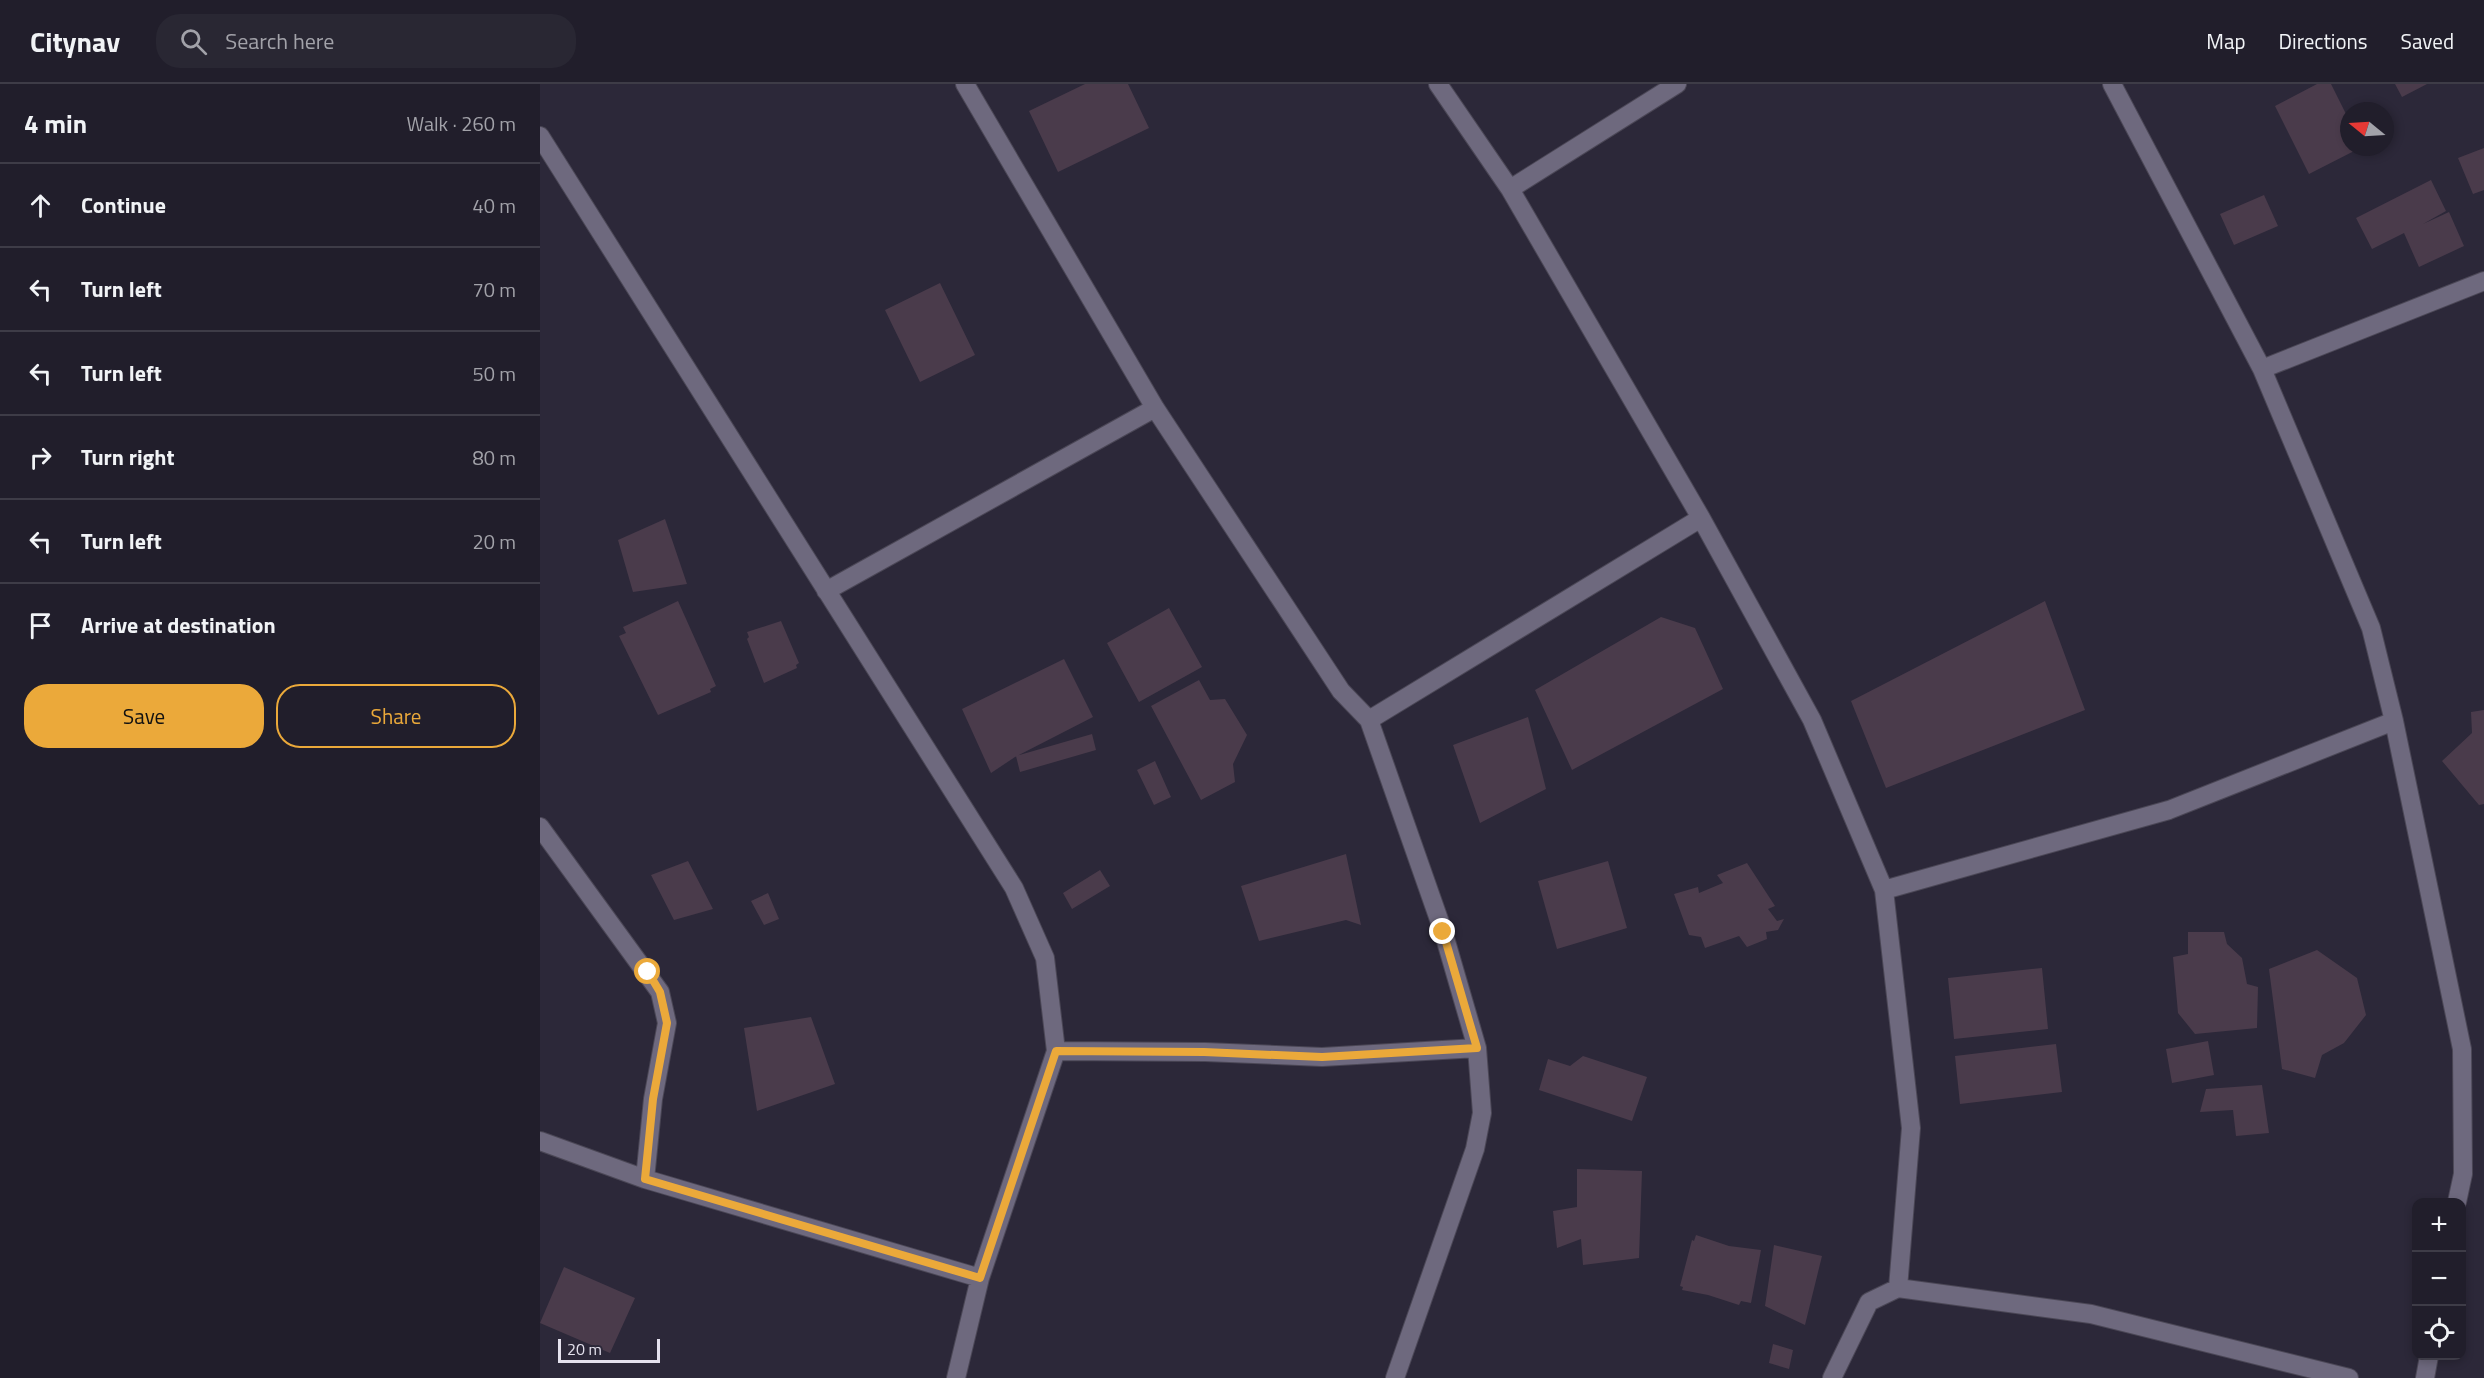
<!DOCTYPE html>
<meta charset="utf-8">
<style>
body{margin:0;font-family:"Titillium Web",sans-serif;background:#292733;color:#f1f3f6}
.controls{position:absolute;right:18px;bottom:18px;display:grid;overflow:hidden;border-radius:12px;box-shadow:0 3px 9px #0003}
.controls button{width:54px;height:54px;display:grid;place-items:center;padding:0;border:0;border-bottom:2px solid #3e3c47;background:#211e2b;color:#f1f3f6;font:30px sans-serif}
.compass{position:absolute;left:1800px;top:18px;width:54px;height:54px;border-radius:50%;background:#211e2b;box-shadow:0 3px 9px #0003;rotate:288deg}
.scale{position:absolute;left:18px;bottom:15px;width:102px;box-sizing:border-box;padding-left:6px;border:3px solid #e5e2ee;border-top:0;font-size:16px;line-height:21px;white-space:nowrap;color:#e5e2ee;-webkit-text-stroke:4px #2c2839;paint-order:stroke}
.stop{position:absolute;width:18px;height:18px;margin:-14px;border:4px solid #eba93a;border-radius:50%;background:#fff}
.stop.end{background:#eba93a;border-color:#fff;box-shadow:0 2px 6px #0008}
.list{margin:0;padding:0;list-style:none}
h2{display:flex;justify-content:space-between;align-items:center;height:78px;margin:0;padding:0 24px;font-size:26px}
h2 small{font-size:20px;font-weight:400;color:#a2a2a9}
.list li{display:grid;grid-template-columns:39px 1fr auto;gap:18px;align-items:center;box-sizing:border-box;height:84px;padding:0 24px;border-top:2px solid #3e3c47}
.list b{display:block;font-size:22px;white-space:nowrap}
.list em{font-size:20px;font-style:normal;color:#a2a2a9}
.actions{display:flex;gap:12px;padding:18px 24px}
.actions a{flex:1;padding:14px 0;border:2px solid #eba93a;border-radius:24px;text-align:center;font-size:21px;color:#eba93a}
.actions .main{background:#eba93a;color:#111}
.icon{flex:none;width:33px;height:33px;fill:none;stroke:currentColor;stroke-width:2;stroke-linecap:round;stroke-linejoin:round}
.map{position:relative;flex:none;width:1944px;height:1294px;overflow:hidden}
header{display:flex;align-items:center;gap:36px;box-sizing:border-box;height:84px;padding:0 30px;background:#211e2b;border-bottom:2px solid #3e3c47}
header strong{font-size:28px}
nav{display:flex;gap:33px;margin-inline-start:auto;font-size:21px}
.search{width:420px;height:54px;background:#292733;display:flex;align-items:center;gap:15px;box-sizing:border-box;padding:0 21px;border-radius:24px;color:#a2a2a9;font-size:22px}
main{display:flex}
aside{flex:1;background:#211e2b}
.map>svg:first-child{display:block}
.building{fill:#4a3b4b}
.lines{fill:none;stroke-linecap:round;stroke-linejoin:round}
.minor-casing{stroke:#4b4756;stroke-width:20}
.minor{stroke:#6e697e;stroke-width:18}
.route{stroke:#eba93a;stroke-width:8}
</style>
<header>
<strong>Citynav</strong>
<div class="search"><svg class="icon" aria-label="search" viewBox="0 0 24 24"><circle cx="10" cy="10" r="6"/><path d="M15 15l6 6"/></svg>Search here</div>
<nav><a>Map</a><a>Directions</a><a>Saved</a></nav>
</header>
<main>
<aside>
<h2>4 min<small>Walk · 260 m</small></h2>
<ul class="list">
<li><svg class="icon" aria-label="ahead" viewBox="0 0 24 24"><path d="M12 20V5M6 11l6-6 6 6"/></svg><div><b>Continue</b></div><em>40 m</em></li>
<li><svg class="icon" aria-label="left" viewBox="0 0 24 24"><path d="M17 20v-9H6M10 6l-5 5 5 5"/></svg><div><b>Turn left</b></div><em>70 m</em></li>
<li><svg class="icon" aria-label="left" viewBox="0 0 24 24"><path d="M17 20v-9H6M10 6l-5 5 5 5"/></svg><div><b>Turn left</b></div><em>50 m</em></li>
<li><svg class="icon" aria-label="right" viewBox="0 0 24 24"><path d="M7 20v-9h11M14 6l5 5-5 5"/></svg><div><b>Turn right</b></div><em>80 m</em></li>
<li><svg class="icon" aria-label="left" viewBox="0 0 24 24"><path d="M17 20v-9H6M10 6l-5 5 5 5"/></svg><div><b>Turn left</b></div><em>20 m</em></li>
<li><svg class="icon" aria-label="arrive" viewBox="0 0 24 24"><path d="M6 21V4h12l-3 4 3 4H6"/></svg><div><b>Arrive at destination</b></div></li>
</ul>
<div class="actions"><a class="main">Save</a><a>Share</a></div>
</aside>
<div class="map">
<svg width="1944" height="1294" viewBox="0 0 1944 1294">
<rect width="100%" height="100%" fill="#2c2839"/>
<path class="building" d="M545 0H588L609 44 518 88 489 27Z
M1777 0H1791L1809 36V63H1822L1769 90 1735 22Z
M1855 0H1887L1862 13Z
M1944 64V106L1933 110 1918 74Z
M1891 96 1906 127 1883 140 1909 128 1924 162 1879 183 1864 149 1832 165 1816 134Z
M1724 111 1738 142 1694 161 1680 130Z
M400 199 435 271 380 298 345 226Z
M125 435 147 500 93 508 78 456Z
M138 517 176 602 170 605 171 608 118 631 79 552 86 549 83 543Z
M1505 517 1545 626 1346 704 1311 617Z
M629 524 662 583 599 618 567 559Z
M1121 533 1155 544 1183 605 1032 686 995 606Z
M241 537 259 579 256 581 257 584 224 599 207 555 209 553 207 548Z
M524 575 553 633 475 673 451 689 422 625Z
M659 596 670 616 685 615 707 651 693 680 695 698 661 716 611 622Z
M1944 626V720L1939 721 1902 677 1932 649 1931 628Z
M988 633 1006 705 940 739 913 661Z
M552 650 556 666 480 688 476 672Z
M615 677 631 713 614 721 597 686Z
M806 770 821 841 806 836 719 857 701 802Z
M148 777 173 825 134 836 111 791Z
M1068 777 1087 844 1017 865 998 797Z
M1207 779 1235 822 1228 825 1237 837 1244 835 1238 846 1226 848 1227 855 1207 863 1199 852 1165 864 1161 853 1149 851 1134 810 1158 803 1159 809 1183 799 1177 791Z
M560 786 570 802 532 825 523 809Z
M228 809 239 835 224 841 211 817Z
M1648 848H1684L1687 860 1702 874 1707 900 1718 903 1717 944 1655 950 1638 929 1633 873 1648 870Z
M1777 866 1817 894 1826 931 1804 959 1782 971 1775 994 1742 985 1729 885Z
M1502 884 1508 945 1414 955 1408 894Z
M271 933 295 1000 217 1027 204 944Z
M1668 957 1674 991 1632 999 1626 965Z
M1516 960 1522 1008 1420 1020 1415 972Z
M1043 972 1107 993 1092 1037 999 1006 1008 975 1030 982Z
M1722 1001 1729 1049 1696 1052 1693 1026 1660 1028 1666 1005Z
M1037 1085 1102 1087 1099 1174 1043 1181 1041 1155 1017 1164 1013 1127 1037 1123Z
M1156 1151 1189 1162 1221 1166 1211 1219 1201 1217 1199 1221 1168 1211 1142 1206 1143 1203 1140 1202 1152 1156 1154 1157Z
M1234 1161 1282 1172 1265 1241 1225 1222Z
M24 1183 95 1214 70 1269 0 1239Z
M1233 1260 1253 1266 1249 1285 1229 1279Z"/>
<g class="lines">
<defs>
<path id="minor" d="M425 0 615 324 801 607 829 636 903 847 937 964 942 1029 935 1065 855 1294
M898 0 970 105 1161 434 1272 636 1344 806 1371 1044 1358 1204 1329 1218 1292 1294
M1572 0 1722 285 1831 544 1854 637 1922 965 1923 1090 1917 1118
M0 52 474 804 505 874 516 967 440 1194 416 1294
M970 105 1137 0
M1722 285 1944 197
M286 507 615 324
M829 636 1161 434
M0 743 120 908 127 939 113 1015 105 1095
M1344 806 1629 726 1854 637
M516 967 665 968 782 973 937 964
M0 1057 105 1095 440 1194
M1358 1204 1551 1230 1809 1294
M1885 1294 1889 1272"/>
</defs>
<use href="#minor" class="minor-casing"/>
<use href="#minor" class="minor"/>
</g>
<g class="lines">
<path class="route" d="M108 888 120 908 127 939 113 1015 105 1095 440 1194 516 967 664 968 782 973 937 964 903 848"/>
</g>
</svg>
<div class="controls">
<button>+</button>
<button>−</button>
<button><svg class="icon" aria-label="locate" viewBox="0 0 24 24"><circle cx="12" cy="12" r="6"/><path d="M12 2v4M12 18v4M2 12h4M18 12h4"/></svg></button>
</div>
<svg class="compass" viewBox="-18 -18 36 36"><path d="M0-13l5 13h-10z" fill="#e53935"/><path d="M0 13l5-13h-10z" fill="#a2a2a9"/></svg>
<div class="scale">20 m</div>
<div class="stop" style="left:108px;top:888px"></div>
<div class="stop end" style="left:903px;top:848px"></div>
</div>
</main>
